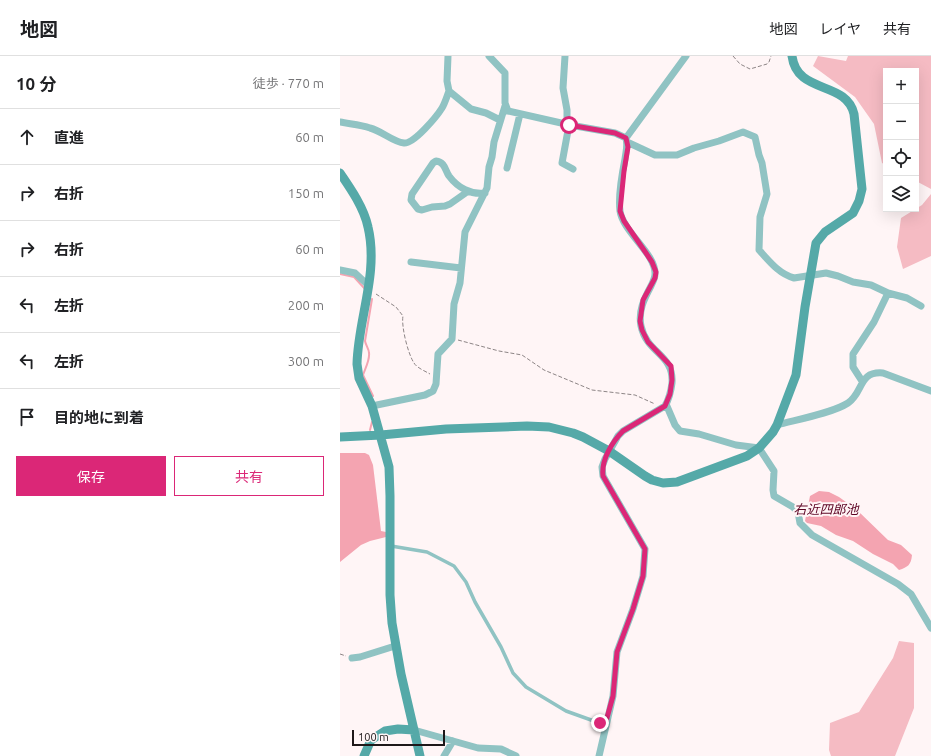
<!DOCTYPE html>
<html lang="ja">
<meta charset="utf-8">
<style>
body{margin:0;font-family:Ubuntu,"Noto Sans JP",sans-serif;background:#f2f2f2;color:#202124}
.controls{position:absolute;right:12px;top:12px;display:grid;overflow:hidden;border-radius:0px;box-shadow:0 4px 16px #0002}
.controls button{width:36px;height:36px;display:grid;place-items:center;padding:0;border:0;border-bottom:1px solid #e0e0e0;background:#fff;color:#202124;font:20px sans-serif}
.scale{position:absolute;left:12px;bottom:10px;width:93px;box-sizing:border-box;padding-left:4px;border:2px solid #1e1819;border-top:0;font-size:11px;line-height:14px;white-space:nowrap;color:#1e1819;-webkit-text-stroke:3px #fff5f6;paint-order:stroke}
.stop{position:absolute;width:12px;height:12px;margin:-9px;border:3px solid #db2777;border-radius:50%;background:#fff}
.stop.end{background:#db2777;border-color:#fff;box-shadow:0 1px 4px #0008}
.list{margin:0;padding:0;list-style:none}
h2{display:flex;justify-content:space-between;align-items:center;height:52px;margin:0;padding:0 16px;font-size:17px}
h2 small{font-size:13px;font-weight:400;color:#757577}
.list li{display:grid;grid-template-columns:26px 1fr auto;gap:12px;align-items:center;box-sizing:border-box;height:56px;padding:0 16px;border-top:1px solid #e0e0e0}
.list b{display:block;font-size:15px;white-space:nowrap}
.list em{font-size:13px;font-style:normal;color:#757577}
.actions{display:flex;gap:8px;padding:12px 16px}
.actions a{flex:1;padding:9px 0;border:1px solid #db2777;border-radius:0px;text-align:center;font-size:14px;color:#db2777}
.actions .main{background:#db2777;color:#fff}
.icon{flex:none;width:22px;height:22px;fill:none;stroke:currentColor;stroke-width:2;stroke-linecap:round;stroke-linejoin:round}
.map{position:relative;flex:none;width:591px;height:700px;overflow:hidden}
header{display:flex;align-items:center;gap:24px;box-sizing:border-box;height:56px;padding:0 20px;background:#fff;border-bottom:1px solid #e0e0e0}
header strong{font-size:19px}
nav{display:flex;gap:22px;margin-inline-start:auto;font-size:14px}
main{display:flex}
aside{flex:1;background:#fff}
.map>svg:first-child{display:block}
.green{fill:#f5bbc3}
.water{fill:#f4a4b1}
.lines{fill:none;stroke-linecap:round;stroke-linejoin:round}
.stream{stroke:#f4a4b1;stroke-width:2}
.path{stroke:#8d8586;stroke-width:1;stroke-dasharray:4 2;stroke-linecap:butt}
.lane{stroke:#90c3c3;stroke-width:3.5}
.street{stroke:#90c3c3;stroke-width:7}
.secondary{stroke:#55a9a8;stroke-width:9}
.route{stroke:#db2777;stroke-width:5}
.labels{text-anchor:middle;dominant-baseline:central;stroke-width:4;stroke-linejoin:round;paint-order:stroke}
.water-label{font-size:13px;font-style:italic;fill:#5c0222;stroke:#fff5f6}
</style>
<header>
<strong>地図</strong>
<nav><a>地図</a><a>レイヤ</a><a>共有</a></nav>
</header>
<main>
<aside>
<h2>10 分<small>徒歩 · 770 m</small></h2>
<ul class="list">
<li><svg class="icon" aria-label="ahead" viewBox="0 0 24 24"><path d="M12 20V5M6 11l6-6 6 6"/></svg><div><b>直進</b></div><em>60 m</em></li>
<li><svg class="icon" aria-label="right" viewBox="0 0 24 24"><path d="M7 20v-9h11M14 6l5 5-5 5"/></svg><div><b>右折</b></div><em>150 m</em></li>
<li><svg class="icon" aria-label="right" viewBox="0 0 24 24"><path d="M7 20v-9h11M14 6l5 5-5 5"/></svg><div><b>右折</b></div><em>60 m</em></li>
<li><svg class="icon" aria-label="left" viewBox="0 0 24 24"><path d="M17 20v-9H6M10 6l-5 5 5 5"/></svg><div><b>左折</b></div><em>200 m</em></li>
<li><svg class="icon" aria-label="left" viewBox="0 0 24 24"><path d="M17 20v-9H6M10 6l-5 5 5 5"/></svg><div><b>左折</b></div><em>300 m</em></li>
<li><svg class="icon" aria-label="arrive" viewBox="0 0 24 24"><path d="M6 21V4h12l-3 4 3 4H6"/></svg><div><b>目的地に到着</b></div></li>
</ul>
<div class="actions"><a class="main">保存</a><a>共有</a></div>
</aside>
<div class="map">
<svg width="591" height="700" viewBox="0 0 591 700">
<rect width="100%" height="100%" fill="#fff5f6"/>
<path class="green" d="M478 0 506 5 508 0H591V133L576 125V15H546V109L542 107 534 68 515 41 473 10Z
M591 138V200L563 213 557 191 561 162 582 149Z
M559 585 574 587V652L555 700H491L489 694 490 667 519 656 553 602Z"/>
<path class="water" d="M0 397H25L29 399 33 409 41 475 46 476V481L30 485 21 489 0 506Z
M479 435 489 436 499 441 517 454 548 484 561 489 572 499C571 509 568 511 559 514L553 508 533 498 513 485 496 479 481 470 467 467 465 465 470 440Z"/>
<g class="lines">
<path class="stream" d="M0 218 14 221 25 233
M32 243 25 285C26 290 29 293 29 297 30 304 25 313 23 319L33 340
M30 374 32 366"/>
<path class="path" d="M393 0 400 8 410 13 427 8 429 6 431 0
M36 238 56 251 63 260C61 270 68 298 74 307 77 312 85 315 90 318
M118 284 159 295 182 299 204 314 252 334 295 339 315 348
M0 598 6 600"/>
<path class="lane" d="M51 490 87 496 114 510 126 526 135 546 161 591 173 617 186 631 226 655 265 669"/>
<path class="street" d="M108 0 107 25 109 35 131 53 146 57 160 64
M149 0 165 17V47L168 55 230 69 275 77 286 82C288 90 286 95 285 103 282 118 278 140 280 155 283 176 316 198 315 218 315 222 313 226 311 230 304 243 298 255 301 270 307 298 334 298 332 327 331 335 329 343 325 350L283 375 278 380 265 403 262 411 263 420 305 493 303 520 293 553 277 596 273 640 259 700
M225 0 223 32 227 54V68
M0 66C10 68 21 69 30 72 42 75 53 86 64 87 74 88 97 60 102 52 105 47 107 40 109 35
M229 69 222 107 233 113
M286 82 346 0
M287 86 315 99H337L354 92 379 85 403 76 415 81 419 99 422 107 427 138 420 161 419 194C429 205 439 218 454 222L486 217 498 220 513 226 531 229 548 237 567 242 581 250
M167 112 180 58
M127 136 110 148 105 150 92 151 82 154 78 153 71 144 72 138 93 107 96 105C105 106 105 114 109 120 118 132 131 139 145 137
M71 206 121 212
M0 214 15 217 29 230
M522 325 513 311V298L534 266 548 237
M326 348 335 369 340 375 359 378 396 389 419 392 434 415 433 434 434 440 453 451 458 456 460 467 472 479 558 528 571 538 591 572
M32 350 85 339 93 335 96 328 98 298 112 283 114 248 120 227 125 176 147 132 149 111 152 101 154 86 165 50
M437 369C455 364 493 357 508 347 524 336 518 315 543 317L591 335
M12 602 20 601 55 590
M74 674 138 692 161 693 176 700
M104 700 113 685"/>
<path class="secondary" d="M0 117C11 133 24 152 28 171 39 217 18 263 17 308L19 322 32 350 49 411 50 440V539L52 567 61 618 80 700
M0 381 41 379 106 373 187 370 209 371 233 377 243 381 269 395 305 420 312 424 323 427 337 426 407 400 419 392 433 376 437 369 456 319 465 251 476 187 485 176 513 157 519 145 522 133 514 58C506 24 457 39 452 0
M24 700 31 684 45 675 58 673 74 674"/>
</g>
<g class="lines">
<path class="route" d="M229 69 275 77 286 82 288 91 284 115 280 155 284 165 306 197 312 206 316 216 315 222 303 244 300 265 302 274 308 286 331 310 332 324 330 338 325 350 283 375C272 386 261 404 263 420L305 493 303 520 293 553 277 596 273 640 265 669 260 667"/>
</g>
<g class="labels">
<g class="water-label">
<text x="486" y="453">右近四郎池</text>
</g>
</g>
</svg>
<div class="controls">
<button>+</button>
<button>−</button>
<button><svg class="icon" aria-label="locate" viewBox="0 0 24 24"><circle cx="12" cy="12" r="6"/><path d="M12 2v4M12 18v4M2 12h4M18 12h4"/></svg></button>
<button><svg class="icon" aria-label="layers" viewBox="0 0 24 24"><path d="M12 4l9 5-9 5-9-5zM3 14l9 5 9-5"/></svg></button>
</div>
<div class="scale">100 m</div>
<div class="stop" style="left:229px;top:69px"></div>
<div class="stop end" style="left:260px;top:667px"></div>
</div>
</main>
